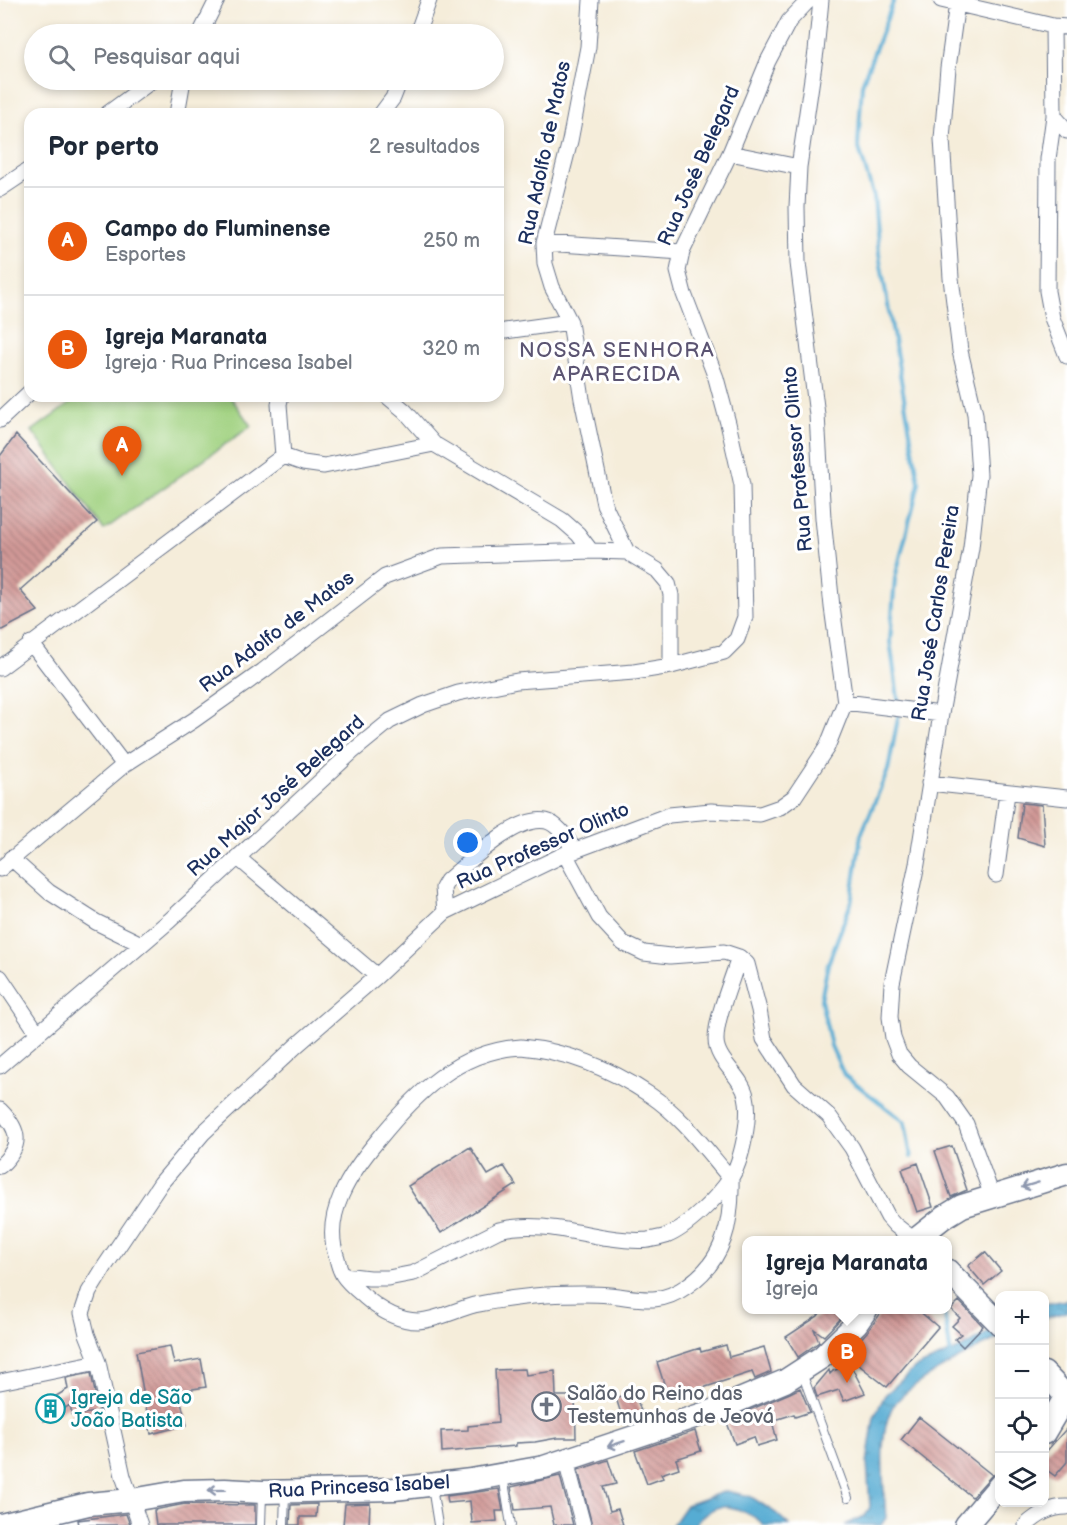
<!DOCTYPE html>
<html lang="pt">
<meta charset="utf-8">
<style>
body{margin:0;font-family:"Balsamiq Sans",sans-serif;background:#f2f2f3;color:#1f2937}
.controls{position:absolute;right:18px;bottom:18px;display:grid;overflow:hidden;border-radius:12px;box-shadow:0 3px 9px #0003}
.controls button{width:54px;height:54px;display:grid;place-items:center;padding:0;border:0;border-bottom:2px solid #e0e1e3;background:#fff;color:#1f2937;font:30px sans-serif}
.you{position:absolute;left:468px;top:843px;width:21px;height:21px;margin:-15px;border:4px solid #fff;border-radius:50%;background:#1a73e8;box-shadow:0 0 0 9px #1a73e833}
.badge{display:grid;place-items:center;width:39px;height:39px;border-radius:50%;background:#ea580c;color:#fff;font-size:20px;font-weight:700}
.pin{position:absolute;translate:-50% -50px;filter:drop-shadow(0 2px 3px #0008)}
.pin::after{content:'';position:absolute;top:32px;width:21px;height:18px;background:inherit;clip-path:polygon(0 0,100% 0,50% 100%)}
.popup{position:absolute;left:742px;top:1236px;width:210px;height:78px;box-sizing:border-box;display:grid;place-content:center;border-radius:12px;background:#fff;filter:drop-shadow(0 2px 4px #0005);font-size:20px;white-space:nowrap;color:#747a83}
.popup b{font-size:22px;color:#1f2937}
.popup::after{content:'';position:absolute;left:50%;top:100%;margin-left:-12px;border:12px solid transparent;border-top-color:#fff}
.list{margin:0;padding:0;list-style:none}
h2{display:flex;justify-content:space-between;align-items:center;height:78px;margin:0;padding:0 24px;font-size:26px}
h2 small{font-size:20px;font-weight:400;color:#747a83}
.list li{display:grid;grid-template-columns:39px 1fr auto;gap:18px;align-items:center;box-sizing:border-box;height:108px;padding:0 24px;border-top:2px solid #e0e1e3}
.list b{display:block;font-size:22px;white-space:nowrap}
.list p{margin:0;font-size:20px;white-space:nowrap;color:#747a83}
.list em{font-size:20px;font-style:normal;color:#747a83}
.icon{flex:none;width:33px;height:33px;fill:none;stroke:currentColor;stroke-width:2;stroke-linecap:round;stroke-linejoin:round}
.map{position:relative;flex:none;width:1067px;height:1525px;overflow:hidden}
.search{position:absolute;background:#fff;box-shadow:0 3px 9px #0003;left:24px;top:24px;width:480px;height:66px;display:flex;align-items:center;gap:15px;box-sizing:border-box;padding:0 21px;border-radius:33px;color:#747a83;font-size:22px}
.panel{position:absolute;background:#fff;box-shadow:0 3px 9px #0003;left:24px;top:108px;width:480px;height:294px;border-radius:18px}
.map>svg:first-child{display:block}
.green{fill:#a1d281;stroke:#5e8070;stroke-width:1.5}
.water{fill:url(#water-ripples);stroke:#386e98;stroke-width:1.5}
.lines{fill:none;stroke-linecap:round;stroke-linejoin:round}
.stream{stroke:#56acd3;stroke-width:4}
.building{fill:url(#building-back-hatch)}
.lane-casing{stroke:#677289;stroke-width:10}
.street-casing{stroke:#677289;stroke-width:17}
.secondary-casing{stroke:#677289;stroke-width:25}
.lane{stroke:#fff;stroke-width:8}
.street{stroke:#fff;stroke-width:15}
.secondary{stroke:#fff;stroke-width:22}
.oneway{stroke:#8d97ae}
.labels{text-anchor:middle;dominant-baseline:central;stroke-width:6;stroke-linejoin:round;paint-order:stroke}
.street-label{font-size:20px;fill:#1b2f5e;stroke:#fff}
.worship-label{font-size:20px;fill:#5b616d;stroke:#fff;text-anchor:start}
.culture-label{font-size:20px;fill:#0d838f;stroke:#fff;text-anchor:start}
.neighbourhood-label{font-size:21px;letter-spacing:1.5px;fill:#5b5472;stroke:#fff}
</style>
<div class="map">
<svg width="1067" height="1525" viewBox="0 0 1067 1525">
<defs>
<pattern id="water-ripples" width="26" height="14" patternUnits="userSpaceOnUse" patternTransform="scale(1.5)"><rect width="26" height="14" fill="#56acd3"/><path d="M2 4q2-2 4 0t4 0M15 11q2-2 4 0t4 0" fill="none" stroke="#468cae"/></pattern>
<pattern id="building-back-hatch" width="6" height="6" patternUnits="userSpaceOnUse" patternTransform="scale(1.5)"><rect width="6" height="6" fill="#d19996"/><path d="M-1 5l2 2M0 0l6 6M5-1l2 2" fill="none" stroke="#a97d7e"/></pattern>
</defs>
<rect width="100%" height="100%" fill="#fff"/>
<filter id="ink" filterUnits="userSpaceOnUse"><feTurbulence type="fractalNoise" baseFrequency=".0167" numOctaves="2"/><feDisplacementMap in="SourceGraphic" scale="12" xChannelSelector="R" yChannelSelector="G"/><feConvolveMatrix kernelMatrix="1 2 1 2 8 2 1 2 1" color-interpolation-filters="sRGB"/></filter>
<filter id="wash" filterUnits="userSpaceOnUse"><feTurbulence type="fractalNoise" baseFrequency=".008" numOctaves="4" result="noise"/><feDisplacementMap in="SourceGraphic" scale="24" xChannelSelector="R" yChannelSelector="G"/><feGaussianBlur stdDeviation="1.35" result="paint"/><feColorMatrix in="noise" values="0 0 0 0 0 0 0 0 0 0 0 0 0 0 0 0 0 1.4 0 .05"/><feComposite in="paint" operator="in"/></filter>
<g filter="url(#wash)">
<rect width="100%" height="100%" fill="#f5edda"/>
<path class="green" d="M80 396H230L251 426 104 530 32 431Z"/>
<path class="water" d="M1067 1300V1312L1045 1318V1304Z
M999 1325V1337C974 1351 905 1384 892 1408 877 1438 884 1485 886 1518L881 1525H845L865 1516 870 1507 867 1463 874 1417 885 1395 915 1368 968 1345Z
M726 1491 750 1496 776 1513 789 1525H764C754 1515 731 1503 716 1508 709 1510 699 1519 694 1525H672L686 1505Z"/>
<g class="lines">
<path class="stream" d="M894 0 862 84 858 145 874 197 879 254 919 483 895 578 890 641 899 706
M899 713 888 770 861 835 851 903 828 964 821 1000 831 1046 844 1075 905 1122 911 1157
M944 1310 951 1356"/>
</g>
<g id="blocks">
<path class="building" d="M16 435 97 522 20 590 38 611 0 631V456Z
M1022 803 1042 805 1045 846 1018 838Z
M952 1146 967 1190 951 1197 935 1151Z
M470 1147 488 1175 504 1166 516 1185 441 1233 421 1202 419 1203 408 1186Z
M918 1163 933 1207 917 1212 902 1169Z
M985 1252 1001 1271 984 1285 968 1266Z
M959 1301 983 1326 963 1347 955 1339 961 1334 952 1326 960 1318 951 1309Z
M822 1310H849L824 1336 814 1329 819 1342 798 1357 786 1337 818 1316Z
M883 1310H918L938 1327 887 1387 846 1355 868 1331Z
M726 1345 729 1357 764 1347 771 1372 755 1379 752 1372 669 1399 657 1362 700 1348 701 1352Z
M170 1346 174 1364 201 1359 206 1387 178 1391 187 1425 151 1434 136 1352Z
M850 1364 865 1393 844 1401 839 1390 817 1397 814 1388 829 1370 830 1374 833 1371Z
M525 1369 526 1375 555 1371 556 1396H575L576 1438H557L535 1442 516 1443V1446L442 1452 441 1431 468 1430V1426L498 1423 495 1370Z
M91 1373 99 1412 72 1415 70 1405 44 1421 36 1408 68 1389 66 1378Z
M800 1388 810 1412 795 1417 794 1414 772 1421 777 1440 757 1446 754 1437 735 1444 726 1420 790 1393Z
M634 1391 642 1414 623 1420 616 1398Z
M919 1417 992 1475 972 1497 901 1440Z
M1067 1428V1462L1055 1476 1044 1468V1454Z
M695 1431 701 1451 676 1459 679 1468 661 1474 663 1478 647 1484 635 1451Z
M608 1460 616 1484 603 1487 610 1511 618 1509 623 1525H592L578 1470Z
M560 1476 573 1525H554L550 1507 515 1510 511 1487Z
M499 1489 503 1511H496L497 1521 472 1523 470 1501 448 1503 447 1496Z
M370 1503 369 1525H343L345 1504Z
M185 1504 255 1505V1525H156L154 1510Z
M317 1504 316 1517H300V1525H290L291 1505Z
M126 1514 130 1525H79L78 1520Z"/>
</g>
</g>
<g filter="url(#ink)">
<use href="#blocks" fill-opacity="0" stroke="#677289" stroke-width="1.5"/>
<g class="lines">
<defs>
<path id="lane" d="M802 1373 848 1498
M503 1476 511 1525
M432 1487 438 1525
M261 1525 262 1494
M284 1525 285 1493"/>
<path id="street" d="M591 0 588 47 570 141 544 243 545 264 552 287 570 322 582 399 604 504 627 552
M941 0 1053 26 1067 27
M957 3 948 68 942 139 951 278 960 351 975 414 979 475 971 548 941 714 917 864 892 983 890 1017 893 1038 899 1054 909 1066 947 1097 966 1124 992 1196
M1053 26 1054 116 1048 159 1047 291 1052 318 1067 356
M200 34 217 0
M417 34 429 0
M107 114 153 80
M177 114 183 80
M381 114 393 98 400 80
M1054 116 1067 131
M730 153 799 167
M0 189 30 169
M544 243 682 252
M505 331 570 322
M281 396 279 404 283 456
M387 396 405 411 434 444 562 520 578 534 591 551
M0 420 30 392
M283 456 303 463 324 466 434 444
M31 643 124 765
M0 668 283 456
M845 702 941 714
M929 783 1067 798
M565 854 599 917 623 943 644 953 670 956 724 952 739 957 747 964 759 1010 764 1039 794 1085 829 1116 852 1148 888 1217 895 1225 914 1240
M237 857 377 976
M11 858 49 892 96 922 141 944
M0 869 124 765 194 720 263 671 385 577 442 556 591 551 627 552 657 570 668 583 671 595V666
M996 875 1007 793
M445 912 443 888 447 881C469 862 516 815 546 821 559 824 568 841 575 851
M0 977 37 1032
M521 1047C567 1051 611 1069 650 1095 682 1116 706 1150 731 1179 732 1222 725 1260 687 1286 659 1306 640 1298 609 1295 588 1293 567 1294 546 1295 522 1297 497 1300 474 1305 455 1310 438 1320 418 1321 397 1321 380 1310 365 1297 358 1291 348 1283 343 1275 340 1270 338 1263 337 1258 321 1215 351 1172 378 1140 416 1093 458 1051 521 1047Z
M0 1066 169 921 352 752 390 721 423 705 458 693 517 681 634 672 671 666 724 652 737 639 745 617 742 485 728 423 716 378 684 294 678 271 682 252 730 153 768 61 789 21 809 0
M0 1110C21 1131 22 1146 0 1166
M343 1275 369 1278H388L414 1273 499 1230C533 1221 569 1231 603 1237 617 1239 634 1242 648 1240 654 1239 660 1238 666 1236 687 1228 717 1198 730 1179 742 1162 751 1116 746 1096 742 1076 716 1061 716 1040 716 1016 732 981 739 957
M0 1382 98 1362
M566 1461 583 1525
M140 1525 123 1476 98 1362 87 1334 82 1313 89 1292 105 1266 161 1183 203 1133 297 1045 377 976 445 912 565 854 669 815 711 811 760 814 780 807 794 797 827 747 845 702 832 607 823 518 817 415 798 263 797 207 799 167 816 51 821 0
M1026 1525C1039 1514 1050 1507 1067 1507"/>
<path id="secondary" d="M915 1240 944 1217 962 1206 1067 1174
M948 1271 1000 1324
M1044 1373 1067 1397
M1044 1433 1066 1396
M1 1525 88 1504 132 1500 184 1491 225 1490 262 1492 394 1489 471 1480 544 1467 718 1409 785 1381 822 1357 857 1323 866 1310
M966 1525 1000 1485"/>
</defs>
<use href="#lane" class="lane-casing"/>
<use href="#street" class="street-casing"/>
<use href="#secondary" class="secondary-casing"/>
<use href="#lane" class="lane"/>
<use href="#street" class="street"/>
<use href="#secondary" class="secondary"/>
</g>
<defs><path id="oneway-shaft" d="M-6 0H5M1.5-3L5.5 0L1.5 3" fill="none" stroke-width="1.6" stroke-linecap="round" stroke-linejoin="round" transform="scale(1.5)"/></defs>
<g class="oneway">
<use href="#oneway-shaft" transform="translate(1030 1185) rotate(163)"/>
<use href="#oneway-shaft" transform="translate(616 1444) rotate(162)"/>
<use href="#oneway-shaft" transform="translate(217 1490) rotate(179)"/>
</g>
</g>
<defs>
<symbol id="church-ring" viewBox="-11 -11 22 22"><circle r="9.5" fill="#fff" stroke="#6b7280" stroke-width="1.5"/><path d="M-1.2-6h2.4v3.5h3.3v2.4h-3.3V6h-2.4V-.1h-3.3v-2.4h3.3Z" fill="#6b7280"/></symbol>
<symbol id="building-ring" viewBox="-11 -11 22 22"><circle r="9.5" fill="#fff" stroke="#0f9aa8" stroke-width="1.5"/><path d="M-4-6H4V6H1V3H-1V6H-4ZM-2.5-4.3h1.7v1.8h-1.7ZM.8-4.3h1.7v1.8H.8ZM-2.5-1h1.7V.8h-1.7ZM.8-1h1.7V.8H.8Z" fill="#0f9aa8"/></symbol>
</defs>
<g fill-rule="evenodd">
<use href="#church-ring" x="530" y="1390" width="33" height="33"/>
<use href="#building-ring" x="34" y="1392" width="33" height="33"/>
</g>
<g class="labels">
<g class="street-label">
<text transform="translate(545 153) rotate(-78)">Rua Adolfo de Matos</text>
<text transform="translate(699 166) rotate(-66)">Rua José Belegard</text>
<text transform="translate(798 459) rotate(-95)">Rua Professor Olinto</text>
<text transform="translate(936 613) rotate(-81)">Rua José Carlos Pereira</text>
<text transform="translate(277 632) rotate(-37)">Rua Adolfo de Matos</text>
<text transform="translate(276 796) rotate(-42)">Rua Major José Belegard</text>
<text transform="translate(543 846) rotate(-24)">Rua Professor Olinto</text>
<text transform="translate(359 1487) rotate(-3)">Rua Princesa Isabel</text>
</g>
<g class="worship-label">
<text x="567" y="1394">Salão do Reino das<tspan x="567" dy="23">Testemunhas de Jeová</tspan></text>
</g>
<g class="culture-label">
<text x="71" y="1398">Igreja de São<tspan x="71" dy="23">João Batista</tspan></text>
</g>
<g class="neighbourhood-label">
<text x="617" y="350">NOSSA SENHORA<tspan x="617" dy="24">APARECIDA</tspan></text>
</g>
</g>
</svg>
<div class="controls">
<button>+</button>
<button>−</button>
<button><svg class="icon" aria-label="locate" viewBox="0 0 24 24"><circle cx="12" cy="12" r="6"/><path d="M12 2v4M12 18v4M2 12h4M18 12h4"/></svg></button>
<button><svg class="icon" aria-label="layers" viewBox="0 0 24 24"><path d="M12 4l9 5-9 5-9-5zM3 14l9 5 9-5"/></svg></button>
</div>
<div class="you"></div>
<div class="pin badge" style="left:122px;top:476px">A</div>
<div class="pin badge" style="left:847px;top:1383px">B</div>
<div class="popup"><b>Igreja Maranata</b>Igreja</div>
<div class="search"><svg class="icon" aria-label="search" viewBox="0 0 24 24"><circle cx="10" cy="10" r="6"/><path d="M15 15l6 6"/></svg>Pesquisar aqui</div>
<section class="panel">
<h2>Por perto<small>2 resultados</small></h2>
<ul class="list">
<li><span class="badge">A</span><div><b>Campo do Fluminense</b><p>Esportes</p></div><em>250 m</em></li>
<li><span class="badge">B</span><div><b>Igreja Maranata</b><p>Igreja · Rua Princesa Isabel</p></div><em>320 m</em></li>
</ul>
</section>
</div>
